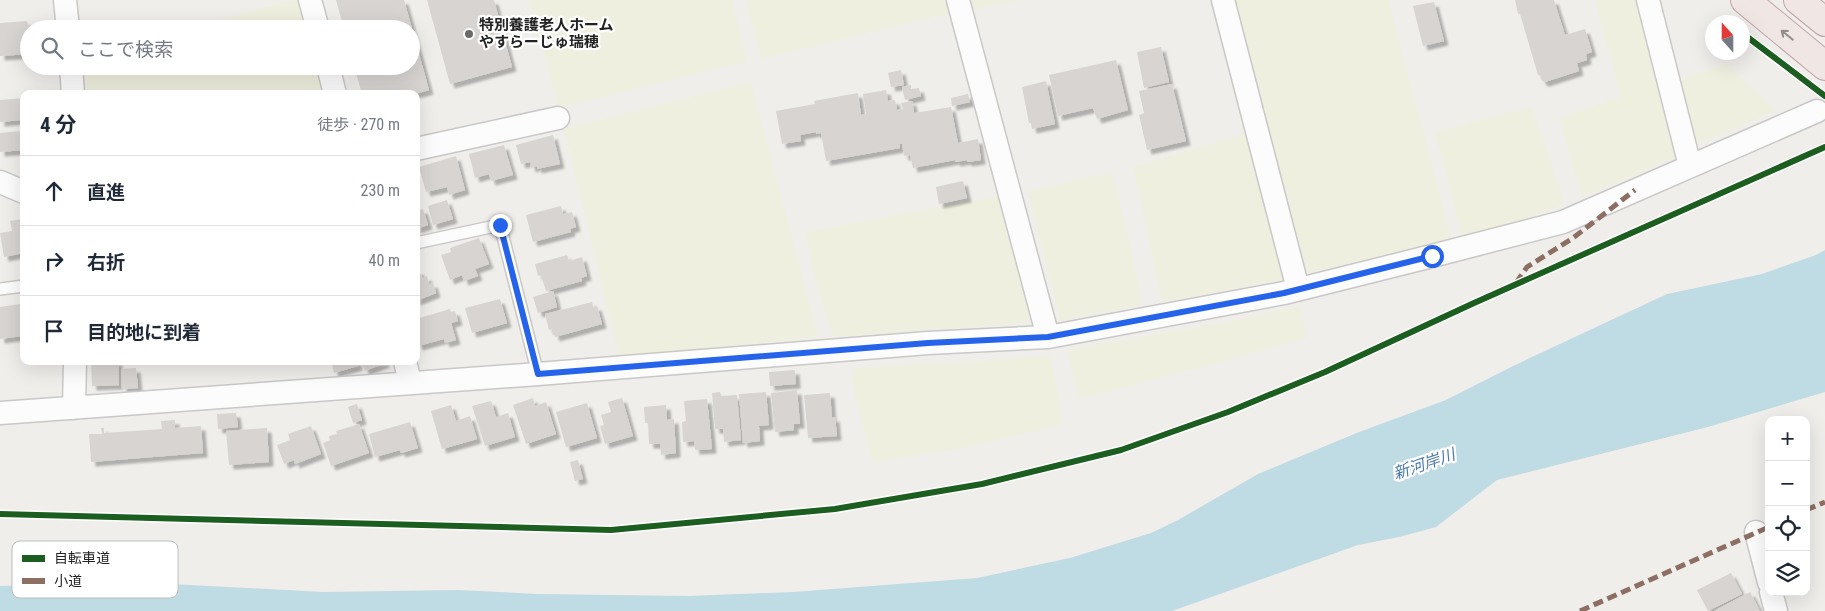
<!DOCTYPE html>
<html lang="ja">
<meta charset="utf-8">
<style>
body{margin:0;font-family:"Roboto Condensed","Noto Sans JP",sans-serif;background:#f2f2f3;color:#1f2937}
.controls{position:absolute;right:15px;bottom:15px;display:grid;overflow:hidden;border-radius:10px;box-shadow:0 5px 20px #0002}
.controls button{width:45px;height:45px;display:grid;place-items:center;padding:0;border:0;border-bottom:1px solid #e0e1e3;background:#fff;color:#1f2937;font:25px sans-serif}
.compass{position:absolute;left:1705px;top:15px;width:45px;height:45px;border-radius:50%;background:#fff;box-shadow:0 5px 20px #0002;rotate:339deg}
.stop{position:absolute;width:15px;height:15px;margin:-11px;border:4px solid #2563eb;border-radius:50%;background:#fff}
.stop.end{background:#2563eb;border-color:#fff;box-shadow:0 1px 5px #0008}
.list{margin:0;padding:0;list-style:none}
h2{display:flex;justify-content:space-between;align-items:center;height:65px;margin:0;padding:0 20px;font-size:21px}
h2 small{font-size:16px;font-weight:400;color:#747a83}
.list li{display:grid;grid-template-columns:32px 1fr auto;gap:15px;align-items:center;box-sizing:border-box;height:70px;padding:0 20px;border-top:1px solid #e0e1e3}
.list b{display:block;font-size:19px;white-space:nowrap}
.list em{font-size:16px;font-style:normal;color:#747a83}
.icon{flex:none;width:28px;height:28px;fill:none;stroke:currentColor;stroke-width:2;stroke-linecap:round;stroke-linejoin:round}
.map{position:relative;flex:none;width:1825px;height:611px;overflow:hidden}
.search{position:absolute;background:#fff;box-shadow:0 5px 20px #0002;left:20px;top:20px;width:400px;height:55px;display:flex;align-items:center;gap:12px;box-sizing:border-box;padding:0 18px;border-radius:28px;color:#747a83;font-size:19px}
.panel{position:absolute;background:#fff;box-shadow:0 5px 20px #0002;left:20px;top:90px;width:400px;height:275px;border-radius:10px}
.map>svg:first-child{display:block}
.farmland{fill:#efefdf}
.water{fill:#bfdbe3}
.building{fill:#d7d4d2;filter:url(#shadow)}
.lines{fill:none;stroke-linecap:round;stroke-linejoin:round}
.service-casing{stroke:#c9c8c7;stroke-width:14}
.minor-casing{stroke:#c9c8c7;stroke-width:25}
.trunk-casing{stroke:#c5a2ac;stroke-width:30}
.service{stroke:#fdfcfc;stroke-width:11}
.minor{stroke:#fdfcfc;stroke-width:22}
.trunk{stroke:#f0e6e4;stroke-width:28}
.quiet{stroke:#8d6e63;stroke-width:5;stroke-dasharray:10 5;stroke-linecap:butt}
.cycleway-casing{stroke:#fff;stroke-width:9}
.cycleway{stroke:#1b5e20;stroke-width:6}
.oneway{stroke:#938e8d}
.route{stroke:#2563eb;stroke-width:6}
.poi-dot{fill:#6a6968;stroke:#fff;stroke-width:2}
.labels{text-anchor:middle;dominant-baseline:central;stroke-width:4.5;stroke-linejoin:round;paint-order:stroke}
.poi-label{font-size:15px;font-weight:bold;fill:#222;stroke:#fff;text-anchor:start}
.water-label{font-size:16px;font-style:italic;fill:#4a7aab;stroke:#fff}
.key{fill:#fff;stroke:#bdbdbd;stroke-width:1}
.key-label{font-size:14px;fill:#222}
</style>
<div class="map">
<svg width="1825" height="611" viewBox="0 0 1825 611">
<defs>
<filter id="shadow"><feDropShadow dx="4.5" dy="4.5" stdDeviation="1" flood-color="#0004"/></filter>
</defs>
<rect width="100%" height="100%" fill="#f0eeeb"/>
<path class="farmland" d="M291 0H303L310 29H188Z
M528 0H732L747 61 559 108Z
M746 0H951L954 12 761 59Z
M972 0H1024L974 9Z
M1229 0H1388L1452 240 1303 274Z
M1595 0H1643L1682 155 1582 197 1559 118 1621 97Z
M1727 64 1776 111 1693 146 1676 81Z
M82 66H320L327 94H85Z
M751 82 818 337 619 357 564 129Z
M1532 107 1565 204 1515 223 1462 237 1435 132Z
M1251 132 1289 278 1162 302 1133 167Z
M1113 172 1143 305 1060 320 1028 191Z
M1004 195 1033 311 1024 323 833 337 813 272 806 232Z
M1300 306 1308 337 1214 364 1078 399 1068 350 1223 323Z
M1050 355 1064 424 959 449 873 462 855 398 852 368 984 361Z"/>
<path class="water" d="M1825 250V392L1708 427 1497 480 1436 527 1399 537 1358 545 1172 611H0V586L133 582 323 592 458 590 538 594 689 596 793 592 977 578 1070 558 1151 533 1178 520 1258 474 1359 432 1446 400 1513 366 1667 294 1762 274 1816 255Z"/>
<path class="building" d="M336 0H404L429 90 415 94H362L354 66H411V29H344Z
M427 0H494L512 67 450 84Z
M1515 0H1554L1565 35 1585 29 1592 52 1586 54 1587 60 1577 63 1579 71 1545 82 1542 81 1540 75H1538L1520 14H1518Z
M1434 2 1444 41 1423 46 1413 6Z
M27 21 30 29H29V54L0 56V23Z
M1161 47 1169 82 1144 88 1137 52Z
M1116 60 1128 110 1097 119 1093 108 1058 116 1049 75Z
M901 70 904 85 891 87 888 73Z
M1046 81 1055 124 1032 129 1031 123H1029L1022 87Z
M1172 84 1186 141 1147 150 1139 115 1144 113 1139 91Z
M911 85V89L919 88 921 96 905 100 902 87Z
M886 90 888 101 895 100 897 110 903 109 901 103 912 101 914 113 951 107 958 143 978 139 981 160 967 162V160L956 162 955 160 913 168 910 155 904 156 902 144H900V148L826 161 821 133 816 134V132L800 135 801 141 782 144 776 111 815 104 814 101 858 93 861 115 866 114 863 94Z
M968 94 970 102 952 106 951 98Z
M24 98V150L0 152V133L22 131 21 120 0 122V100Z
M553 135 560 164 537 169V166L531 168 530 162 521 164 516 145Z
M504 145 513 175 491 181 489 174 475 178 469 154Z
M456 156 465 190 449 195 447 187 426 192 419 167Z
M963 181 967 198 939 204 936 187Z
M447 200 453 219 433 225 428 206Z
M561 206 563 214 572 212 576 227 570 229 571 232 533 242 526 215Z
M423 209 428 225 416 229V211Z
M24 219V253L4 257 0 233 12 231 10 221Z
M479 238 489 264 475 269 478 276 464 281 462 275 450 280 441 255 451 252 450 248Z
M567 255 569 261 582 257 587 276 581 278 582 281 546 291 541 275 538 276 535 264Z
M419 270 422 278 427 276 429 284 433 283 436 293 416 301V271Z
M553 291 557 307 538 313 533 297Z
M500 299 507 323 472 333 465 308Z
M592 302 593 307 597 306 602 324 555 337 553 329 549 330 545 314Z
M20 304 23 336 0 339V307Z
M450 309 451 312 455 311 458 321 451 323 456 340 445 343 444 339 418 346 416 338V319Z
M91 361H118L119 385 92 386Z
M331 361H357L358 366 334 373Z
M361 361H385V363L365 371Z
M136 368 138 388 122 389 121 369Z
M795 370 796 384 770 386 769 372Z
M797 390 800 424H794V430L775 432 771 393Z
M720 392 721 396 737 395 741 440 724 442 723 429H715L712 393Z
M766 392 769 425 759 426 760 441 743 443 739 394Z
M830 393 832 418 835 417 837 436 808 438 804 395Z
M533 398 535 406 546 402 556 434 526 444 513 405Z
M622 398 633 436 605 444 600 426 604 425 601 415 611 412 608 402Z
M707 399 712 449 695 450 694 441 683 442 682 422 686 421 684 401Z
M491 401 496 417 508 413 515 437 485 446 472 406Z
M587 403 597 438 566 447 556 412Z
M357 404 362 420 353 423 348 407Z
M451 405 456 421 470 416 477 439 442 449 431 411Z
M666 405 667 420 674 419 676 453 661 455 660 444H649L648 423H645L644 407Z
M236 413 238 427 218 429 217 414Z
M175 420V428L201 426 203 453 91 462 89 434H102L101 428H104V433L162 429 161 421Z
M410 422 418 448 401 453 400 450 375 457 369 434Z
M359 424 369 453 331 466 323 443 330 440 329 436 337 434 336 431Z
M311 426 321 454 295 464 294 460 284 464 277 445 290 440 288 434Z
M267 428 269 462 229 465 226 431Z
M578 460 583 479 575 481 570 462Z
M1731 573 1742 594 1708 611 1697 590Z
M1750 592 1760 611H1714Z"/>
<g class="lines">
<defs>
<path id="service" d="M416 243 500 225 538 374
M0 289 24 286"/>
<path id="minor" d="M65 0 68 29
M310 0 318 29
M958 0 1048 337
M1223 0 1298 289
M1648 0 1690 166
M71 66 73 94
M328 66 335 94
M416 149 558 118
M0 182 24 192
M405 361 410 383
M74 408 75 361
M0 413 538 374 928 343 1048 337 1284 293 1432 256 1563 222 1817 111
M1756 532 1769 582
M1771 592 1776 611"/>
<path id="trunk" d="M1745 0 1825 66
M1798 0 1825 22"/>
</defs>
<use href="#service" class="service-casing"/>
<use href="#minor" class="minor-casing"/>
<use href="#trunk" class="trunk-casing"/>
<use href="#service" class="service"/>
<use href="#minor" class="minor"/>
<use href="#trunk" class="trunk"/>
<path class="quiet" d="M1516 283 1527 267 1573 238 1635 190
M1806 510 1825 502
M1580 611 1769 527"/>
<defs>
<path id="cycleway" d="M1742 33 1825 96
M0 514 611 530 835 509 982 484 1121 450 1228 412 1325 372 1474 303 1825 147"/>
</defs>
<use href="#cycleway" class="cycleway-casing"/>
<use href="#cycleway" class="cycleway"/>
</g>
<defs><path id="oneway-shaft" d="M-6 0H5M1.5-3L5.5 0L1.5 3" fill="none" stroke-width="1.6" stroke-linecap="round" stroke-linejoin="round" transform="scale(1.25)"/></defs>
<use class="oneway" href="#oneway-shaft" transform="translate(1787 35) rotate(-141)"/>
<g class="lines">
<path class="route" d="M500 225 538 374 928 343 1048 337 1284 293 1432 256"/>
</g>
<circle class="poi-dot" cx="469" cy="34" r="5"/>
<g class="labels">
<g class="poi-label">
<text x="479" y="25">特別養護老人ホーム<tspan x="479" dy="17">やすらーじゅ瑞穂</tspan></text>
</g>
<g class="water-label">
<text transform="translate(1424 464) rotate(-19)">新河岸川</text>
</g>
</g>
<rect x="12" y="541" width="166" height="57" rx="8" class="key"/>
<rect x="22" y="555" width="23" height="7" fill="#1b5e20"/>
<rect x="22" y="578" width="23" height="6" fill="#8d6e63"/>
<g class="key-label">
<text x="54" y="563">自転車道</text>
<text x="54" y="586">小道</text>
</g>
</svg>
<div class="controls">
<button>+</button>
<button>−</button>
<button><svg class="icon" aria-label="locate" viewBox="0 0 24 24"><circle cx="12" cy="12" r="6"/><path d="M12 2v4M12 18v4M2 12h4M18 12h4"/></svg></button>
<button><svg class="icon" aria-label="layers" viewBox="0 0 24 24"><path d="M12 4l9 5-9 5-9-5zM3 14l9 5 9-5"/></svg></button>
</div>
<svg class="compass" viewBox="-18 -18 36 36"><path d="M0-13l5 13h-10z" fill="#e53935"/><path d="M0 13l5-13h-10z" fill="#747a83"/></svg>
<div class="stop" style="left:1432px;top:256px"></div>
<div class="stop end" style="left:500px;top:225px"></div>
<div class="search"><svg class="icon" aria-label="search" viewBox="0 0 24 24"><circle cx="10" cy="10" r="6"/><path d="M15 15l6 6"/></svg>ここで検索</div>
<section class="panel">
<h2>4 分<small>徒歩 · 270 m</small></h2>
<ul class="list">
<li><svg class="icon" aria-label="ahead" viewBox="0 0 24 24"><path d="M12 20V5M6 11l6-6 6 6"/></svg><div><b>直進</b></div><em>230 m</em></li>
<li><svg class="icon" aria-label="right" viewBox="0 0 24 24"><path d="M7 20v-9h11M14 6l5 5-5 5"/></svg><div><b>右折</b></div><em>40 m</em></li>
<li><svg class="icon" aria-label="arrive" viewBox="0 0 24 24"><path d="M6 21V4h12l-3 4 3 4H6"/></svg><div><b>目的地に到着</b></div></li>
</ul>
</section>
</div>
